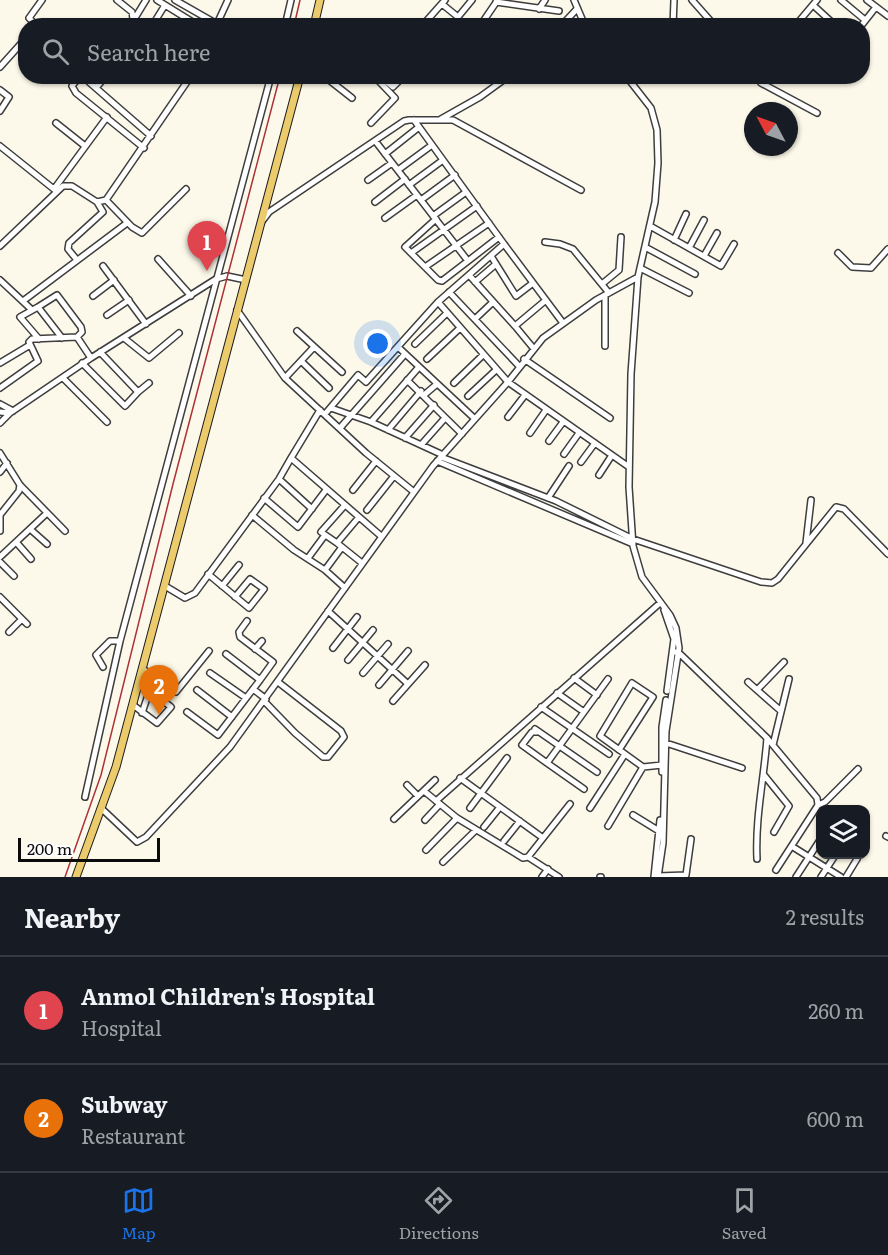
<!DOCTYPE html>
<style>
body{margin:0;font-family:Literata,serif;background:#242831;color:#f1f3f6}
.controls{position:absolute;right:18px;bottom:18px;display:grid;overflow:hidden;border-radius:12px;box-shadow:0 2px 4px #0004}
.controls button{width:54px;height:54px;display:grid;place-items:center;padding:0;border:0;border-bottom:2px solid #363941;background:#171b24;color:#f1f3f6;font:30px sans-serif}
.compass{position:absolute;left:744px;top:102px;width:54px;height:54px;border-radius:50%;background:#171b24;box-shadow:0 2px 4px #0004;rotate:311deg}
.scale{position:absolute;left:18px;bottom:15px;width:142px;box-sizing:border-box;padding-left:6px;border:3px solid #0b0b0b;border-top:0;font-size:16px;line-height:21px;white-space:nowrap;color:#0b0b0b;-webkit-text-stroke:4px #fff;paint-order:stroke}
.you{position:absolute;left:378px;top:344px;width:21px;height:21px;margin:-15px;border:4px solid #fff;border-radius:50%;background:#1a73e8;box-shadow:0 0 0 9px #1a73e833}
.badge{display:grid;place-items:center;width:39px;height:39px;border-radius:50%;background:#1a73e8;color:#fff;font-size:20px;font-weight:700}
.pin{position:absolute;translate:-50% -50px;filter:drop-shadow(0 2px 3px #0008)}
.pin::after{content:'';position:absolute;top:32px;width:21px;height:18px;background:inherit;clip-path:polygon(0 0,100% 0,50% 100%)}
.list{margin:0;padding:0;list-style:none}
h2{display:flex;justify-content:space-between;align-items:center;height:78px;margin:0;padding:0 24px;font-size:26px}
h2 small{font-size:20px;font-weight:400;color:#9ea1a6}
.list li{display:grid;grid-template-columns:39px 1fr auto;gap:18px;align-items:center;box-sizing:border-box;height:108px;padding:0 24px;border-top:2px solid #363941}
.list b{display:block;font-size:22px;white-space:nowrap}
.list p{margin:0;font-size:20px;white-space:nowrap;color:#9ea1a6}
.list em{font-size:20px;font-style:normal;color:#9ea1a6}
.icon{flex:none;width:33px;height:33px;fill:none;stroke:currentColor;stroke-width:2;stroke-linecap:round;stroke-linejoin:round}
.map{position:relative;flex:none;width:888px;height:877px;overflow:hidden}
.search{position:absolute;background:#171b24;box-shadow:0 2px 4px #0004;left:18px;right:18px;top:18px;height:66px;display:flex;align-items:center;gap:15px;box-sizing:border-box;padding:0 21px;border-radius:24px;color:#9ea1a6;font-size:22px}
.sheet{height:294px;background:#171b24}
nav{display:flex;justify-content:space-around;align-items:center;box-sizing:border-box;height:84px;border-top:2px solid #363941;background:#171b24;font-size:16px;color:#9ea1a6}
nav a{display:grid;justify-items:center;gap:3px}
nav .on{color:#1a73e8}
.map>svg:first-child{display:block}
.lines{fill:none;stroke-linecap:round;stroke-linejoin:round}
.minor-casing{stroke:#3e3e3e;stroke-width:8}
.major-casing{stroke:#1c1c1c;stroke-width:9}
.minor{stroke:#fff;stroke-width:5}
.major{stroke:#ebcb6c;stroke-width:7}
.rail{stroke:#ac3138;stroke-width:1.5}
</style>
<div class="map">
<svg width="888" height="877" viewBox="0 0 888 877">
<rect width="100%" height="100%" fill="#fdf9ea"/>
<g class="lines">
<defs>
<path id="minor" d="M117 0 132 12 134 26
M157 0 199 26
M175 0 217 24
M574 0 585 26
M692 0 715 26
M841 0 865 20
M867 0 888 16
M496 2 559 11
M442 4 458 17 472 0
M813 5 836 26
M539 9 545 0
M135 18 146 0
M37 26 29 18 42 0
M152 26 165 5
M216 26 228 0
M285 26 291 0
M422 26 445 0
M480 26 497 1
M561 26 576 10
M673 26 674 0
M795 26 817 0
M861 26 876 7
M0 67 26 38
M80 76 72 86 76 93 144 148
M324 76 352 98
M380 76 393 87 404 76
M626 76 651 108 657 130 658 163 655 202 638 277 631 374 629 487 633 546 642 577 670 615 676 628 679 648 666 731 663 843 658 877
M756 76 761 83 817 113
M825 76 840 79
M89 82 151 136
M96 88 106 76
M0 90 9 97 0 111
M441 119 480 97 509 76
M414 120 504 244
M56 123 85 146
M371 123 395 98 374 76
M376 142 468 261 442 281 438 280 405 247 436 219
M0 146 55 190
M385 154 419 127
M398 170 432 145
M368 180 392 163
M409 185 443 160
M54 189 107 117
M106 200 132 227 142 233 186 189
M421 200 455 175
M375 202 405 179
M433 216 466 192
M385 218 417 195
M263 220 269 212 404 121 409 120H453L581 190
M650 226 721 266 734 244
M674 240 686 214
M545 242 560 244 573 249 609 293
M0 246 63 186H72L97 202 106 200 191 76
M645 247 695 274
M689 248 704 220
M411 253 477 206
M838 253 852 267 871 268 888 249
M491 256 516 296 533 283
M704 256 717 233
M158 259 191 296
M77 260 68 249 69 243 103 212 97 202
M468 261 499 237
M103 266 146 324
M425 267 489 223
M640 268 689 293
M469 275 515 326
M0 280 32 310
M475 282 496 264
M602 284 619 270 621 237
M449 292 519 366
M93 296 114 280
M605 296V346
M23 301 127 223
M438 302 504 244 563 323
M38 307 20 317 39 339
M237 310 285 378 366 453 414 492
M107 315 129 300
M475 319 493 302
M297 331 342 372
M62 338 38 307 57 295 81 327 82 332 77 337
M124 338 149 358 179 333
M415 344 447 313
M398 347 475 419
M534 349 515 326 546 300
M427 359 460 328
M524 359 610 418
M301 361 329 388
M0 363 30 345
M82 363 125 406 138 392 100 352
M63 378 107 422
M285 378 314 347
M407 380 462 434
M454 383 483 355
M0 388 38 361 29 342 32 339 77 337 91 358
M138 392 149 383
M424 395 437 384
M468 396 496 370
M0 404 13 411
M331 408 371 422 443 455
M0 412 10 413 91 358 216 279 227 276 246 280
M325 414 358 375 366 382 438 302 508 382 629 467
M508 417 525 395
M371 422 419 367
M0 423 9 414
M340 428 405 354
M388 430 421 391
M530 433 546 410
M405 438 434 405
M549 441 563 422
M421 445 445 418
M0 453 20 485 65 531
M564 454 579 433
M441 457 556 501 633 539 761 582 772 583 778 579 836 507 844 509 888 554
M291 458 320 410
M437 461 633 544
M581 462 595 443
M0 472 7 463
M599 475 612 455
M279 479 312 509
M353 490 376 461
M264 498 298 527 326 490
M548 498 569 466
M367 510 394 476
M0 515 19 491 20 485
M252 515 294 550 325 570 345 588
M0 516V531
M359 517 337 543 362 563
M30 529 47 544
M16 542 31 559
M337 543 321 532 345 505
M806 543 811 500
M0 557 47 513
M308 558 325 535
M0 562 14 576
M325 570 342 547
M208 574 249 608 264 589 250 579 235 597
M165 586 185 598 195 593 279 479 291 458 381 536
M222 586 239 565
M0 597 27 624
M664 610 674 639 667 691
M328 611 408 684
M247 621 239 632 240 637 273 662 260 680
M9 632 22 619
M333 648 357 617
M255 649 262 641
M674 652H678L767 738 817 798 818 805 776 870
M348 660 373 630
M103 667 96 655 110 641H120
M143 669 176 692 209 651
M210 673 246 698
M363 673 388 644
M574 678 597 695
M748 682 781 711
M379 685 408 651
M253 689 266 699
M197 690 232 717
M757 690 784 662
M557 693 584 712
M393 701 425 665
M265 702 295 733 323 757H328L344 737 341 731 278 682
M133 705 157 723 171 707 139 682
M541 707 609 754
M187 712 218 735 260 680 226 654
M142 713 150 689
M535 729 597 772
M537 732H532L522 745 547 763
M666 743 742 768
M773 745 789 679
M619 750 653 697 632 683 600 736 643 767 662 765
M662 772V727L666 700
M764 775 789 806 774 832
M460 778 543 838
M407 785 418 796
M584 789 547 763 608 679
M424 791 457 818 523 858 528 857 570 804
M85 797 120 641 271 76
M436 801 660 603
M818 805 825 802 858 769
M101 808 137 842 146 837 230 747 433 466 508 382 543 338 596 300 638 277
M470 808 507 758
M590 808 625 754
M633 815 659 831
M394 819 435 780
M425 820 440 804
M608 826 643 767
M484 827 500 807
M886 836 888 837
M504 841 520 821
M793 847 841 877
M426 850 457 818
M528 857 559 877
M757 859C755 818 764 779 767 738
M443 862 476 830
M658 876 686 875 691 839
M542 877 548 869
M600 877H601
M654 877 660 820
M796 877 820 840
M821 877 836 854
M846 877 857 859"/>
<path id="major" d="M314 26 320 0
M76 877 116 767 300 76"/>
</defs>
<use href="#minor" class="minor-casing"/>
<use href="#major" class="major-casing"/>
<use href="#minor" class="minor"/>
<use href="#major" class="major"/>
<path class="rail" d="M294 26 300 0
M65 877 101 775 173 484 280 76"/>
</g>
</svg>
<div class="controls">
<button><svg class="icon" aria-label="layers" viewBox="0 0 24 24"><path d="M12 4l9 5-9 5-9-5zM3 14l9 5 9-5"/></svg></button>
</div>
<svg class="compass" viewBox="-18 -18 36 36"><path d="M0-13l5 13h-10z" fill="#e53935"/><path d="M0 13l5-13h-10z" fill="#9ea1a6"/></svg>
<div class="scale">200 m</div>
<div class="you"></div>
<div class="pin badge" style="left:207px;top:271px;background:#e0444e">1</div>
<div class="pin badge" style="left:159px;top:715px;background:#e8710a">2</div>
<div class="search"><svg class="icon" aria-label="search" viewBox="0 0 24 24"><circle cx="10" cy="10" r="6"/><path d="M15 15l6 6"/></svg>Search here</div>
</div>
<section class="sheet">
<h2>Nearby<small>2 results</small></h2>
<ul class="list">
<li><span class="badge" style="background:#e0444e">1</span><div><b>Anmol Children's Hospital</b><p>Hospital</p></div><em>260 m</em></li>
<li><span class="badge" style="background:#e8710a">2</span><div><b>Subway</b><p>Restaurant</p></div><em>600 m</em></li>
</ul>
</section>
<nav>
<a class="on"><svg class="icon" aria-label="map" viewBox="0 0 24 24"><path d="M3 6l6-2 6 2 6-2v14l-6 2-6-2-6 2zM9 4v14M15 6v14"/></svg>Map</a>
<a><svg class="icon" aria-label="directions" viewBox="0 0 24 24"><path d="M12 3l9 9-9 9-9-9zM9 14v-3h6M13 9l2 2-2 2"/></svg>Directions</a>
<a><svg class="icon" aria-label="saved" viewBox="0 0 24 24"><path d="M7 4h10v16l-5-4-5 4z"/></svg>Saved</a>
</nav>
